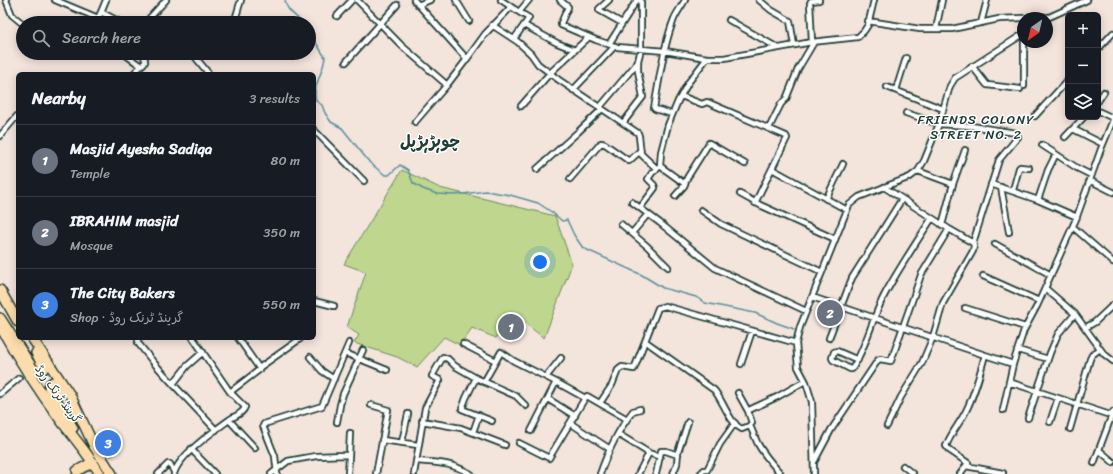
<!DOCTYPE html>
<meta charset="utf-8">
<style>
body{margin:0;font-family:Sriracha,"Playpen Sans Arabic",sans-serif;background:#20242c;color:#f1f3f6}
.controls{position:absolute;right:12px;top:12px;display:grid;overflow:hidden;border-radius:6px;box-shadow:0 2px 10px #0003}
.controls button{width:36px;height:36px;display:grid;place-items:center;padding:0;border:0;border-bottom:1px solid #363941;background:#171b24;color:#f1f3f6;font:20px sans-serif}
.compass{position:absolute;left:1017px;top:12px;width:36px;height:36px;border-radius:50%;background:#171b24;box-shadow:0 2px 10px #0003;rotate:214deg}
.you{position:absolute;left:540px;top:262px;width:14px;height:14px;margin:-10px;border:3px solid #fff;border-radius:50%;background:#1a73e8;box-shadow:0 0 0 6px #1a73e833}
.badge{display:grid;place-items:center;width:26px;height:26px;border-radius:50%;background:#8c9099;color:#fff;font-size:13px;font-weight:700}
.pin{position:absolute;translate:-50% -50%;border:2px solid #fff;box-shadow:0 1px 4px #0006}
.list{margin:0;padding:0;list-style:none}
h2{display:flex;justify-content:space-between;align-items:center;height:52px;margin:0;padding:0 16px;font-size:17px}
h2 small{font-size:13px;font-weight:400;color:#9ea1a6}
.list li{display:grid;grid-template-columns:26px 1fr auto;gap:12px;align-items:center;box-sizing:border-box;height:72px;padding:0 16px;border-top:1px solid #363941}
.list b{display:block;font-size:15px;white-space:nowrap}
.list p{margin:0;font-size:13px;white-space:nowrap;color:#9ea1a6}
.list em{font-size:13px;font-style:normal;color:#9ea1a6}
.icon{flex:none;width:22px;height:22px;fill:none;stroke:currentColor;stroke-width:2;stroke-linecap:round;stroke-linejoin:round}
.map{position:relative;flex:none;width:1113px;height:474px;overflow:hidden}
.search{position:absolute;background:#171b24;box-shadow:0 2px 10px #0003;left:16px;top:16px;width:300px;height:44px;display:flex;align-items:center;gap:10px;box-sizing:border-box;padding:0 14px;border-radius:22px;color:#9ea1a6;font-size:15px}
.panel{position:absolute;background:#171b24;box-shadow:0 2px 10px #0003;left:16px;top:72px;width:300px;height:268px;border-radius:6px}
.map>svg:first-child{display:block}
.green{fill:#bed68d;stroke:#6e8a60}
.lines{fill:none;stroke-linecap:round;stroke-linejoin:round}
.stream{stroke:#59909b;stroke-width:1.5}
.street-casing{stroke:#1f3d34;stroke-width:8}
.highway-casing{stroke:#1f3d34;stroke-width:12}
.street{stroke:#fff;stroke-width:4.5}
.highway{stroke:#fcdcac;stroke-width:9}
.labels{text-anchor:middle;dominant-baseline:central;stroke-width:3;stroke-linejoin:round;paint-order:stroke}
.street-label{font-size:12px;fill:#1f3d34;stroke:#fff}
.neighbourhood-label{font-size:13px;letter-spacing:1px;fill:#1f3d34;stroke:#fff}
.district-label{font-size:16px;font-weight:bold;fill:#1f3d34;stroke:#fff}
</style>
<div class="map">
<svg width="1113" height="474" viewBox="0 0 1113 474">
<rect width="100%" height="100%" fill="#f3e4dc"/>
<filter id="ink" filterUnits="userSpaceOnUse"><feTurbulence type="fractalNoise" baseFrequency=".025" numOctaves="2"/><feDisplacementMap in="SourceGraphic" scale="8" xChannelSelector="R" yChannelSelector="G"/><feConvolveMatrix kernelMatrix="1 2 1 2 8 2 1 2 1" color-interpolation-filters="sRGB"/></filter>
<g filter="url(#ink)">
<path class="green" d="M402 170 440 188 555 216 572 264 544 338 513 314 496 338 472 328 460 345 444 337 417 367 397 357 354 343 359 335 347 327 366 272 344 264Z"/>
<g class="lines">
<path class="stream" d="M285 0C286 11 296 15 302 23
M309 32 325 57C324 72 312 85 316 101L322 105 325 113 331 122 342 128 370 163 385 175H389L400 165 408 170 413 183 423 189 437 194 455 195 486 191 510 195 538 203 553 213 562 221 567 220 574 235 583 248 642 275 663 288 696 297 705 303 755 313 777 323 794 329"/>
<defs>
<path id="street" d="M6 0 12 15 23 24
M55 0 98 18 95 23
M357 0 402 46 447 85
M414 0 467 59 447 85 415 122
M456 0 469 21
M501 0 519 12 529 0
M560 0 568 7 561 23V25L596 40 617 47 665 51 707 58H724L812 42 858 37 864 31 868 25 874 0
M609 0 599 9V10L622 23
M759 0 771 10 790 21 794 45
M418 5 430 0
M101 12 106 0
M337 16 352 0
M98 18 101 12 122 23
M1047 18 1087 0
M729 20 778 48
M868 21 920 29H952L999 19 1048 17
M145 23 166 0
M234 23 241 0
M981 23 987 0
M492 25 518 42 531 54 538 64 559 80 638 133 639 136 641 154 657 169
M524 25 557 43 575 50
M936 29 942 0
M514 39 529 18 519 12
M812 42 810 3 811 1 819 0
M609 44 637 0
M1098 49 1113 33
M123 53 141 66
M204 53 196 58 209 74
M467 59 485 34 511 7
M346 62 397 5
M972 66 987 85 1020 89
M133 74 145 62V60L143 53
M1024 86V42
M887 87 943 109
M573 90 615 46
M896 90 906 58
M681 96 702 104 707 102 786 136 787 138 755 203
M1098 101 1104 92
M521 106 550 73 589 37
M600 107 638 62
M1098 111 1113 118
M906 113 939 124 971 126 1016 133 1018 137 999 160 973 243
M672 114 655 109 654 108C660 78 663 47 674 19 677 12 682 6 685 0
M1035 116 1068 80
M623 123 643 97 638 71V61L641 49V0
M769 128 781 104 786 99 798 69 814 42
M1073 129 1103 144
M314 130 364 181
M0 136 17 116
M1065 137 1084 117
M1042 145 1077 168 1091 175
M660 166 685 184
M537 169 578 132 602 109
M772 169 847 210
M918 171 953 184
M570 179 601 143 605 144 629 161 640 151
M1089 180 1113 192
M991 184 1038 200 1077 217
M884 187 949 229 973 243 974 246 973 251 943 303 933 337 922 363 901 397 887 426
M1001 187 1009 232
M1013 190 1019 168 1020 167 1029 168
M740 194 760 205 835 239
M675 196 684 186 687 178 709 143 745 164
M826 199 843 164
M1038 200 1048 170 1056 154
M632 202 660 223 715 268 806 311
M640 208 655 188 654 185 648 179 652 173 660 166 661 152 668 125 678 101 688 83 707 58
M701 210 721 224 822 272
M621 224 647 246 668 267
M942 225 953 184 965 150
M1073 227 1113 262
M632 233 648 214
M995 244 1051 275
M983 276 1039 301
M1045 288 1075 314 1104 354 1113 361
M812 297 985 355C980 374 975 393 966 411 960 423 951 433 946 446L949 450 968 463 960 474
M314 301 334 306
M965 308 1025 327
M1085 328 1095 322 1113 305
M138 338V343L154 363 173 384 216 430
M829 338 852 278 902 199
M645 341 714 390C723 400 729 423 742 429L749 426 752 423 748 411 749 410 777 397 805 381
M796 343 798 367 806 382 812 402 814 474
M463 344 496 361
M1018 350 1048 359
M345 353 387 370
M985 355 1013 364
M310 357 322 371 334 379
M858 360 837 351 834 352 832 358 833 360 850 369H852C867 346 872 318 885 294 899 268 916 243 932 218
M741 364 752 331
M259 368 300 339
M546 377 561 358
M476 378 466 398 462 409 492 421
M484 382 501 352 514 361 556 382
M1009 382 1113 416
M173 384 187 366 203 352
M230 392 259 370V368L238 338
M738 393 748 411
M0 394 19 378
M548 399 575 416
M600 403 612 385 618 370 622 367 634 369 658 308 665 306 796 343 800 327 849 205 859 197 910 177 918 171 924 161 939 124 950 86 955 78 1023 34
M371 405 388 410 376 474
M1003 410 1013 364 1024 330 1037 306 1076 219 1101 149 1113 120
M1028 418 1050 353 1058 334 1075 314
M229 420 255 448
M422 421 461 428 505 445
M337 422 340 405 343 394 363 350
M1050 422 1058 398
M570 423 610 449
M750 426C753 432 755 438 758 444 764 455 772 464 781 474
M1070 429 1090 359 1092 355 1100 349
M531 431 556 382 585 398 587 396 627 419
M473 432 479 415
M618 434 649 453 660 457
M102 438 111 452
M382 440 418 445
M402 442 408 414
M519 443 549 458 585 398
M191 449 215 474
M1099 450 1113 462
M349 456 350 433
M416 461C440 463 449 462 471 474
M814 462 831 430 878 360 880 359 891 361 921 275 949 229
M1094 463 1113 412
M903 466 913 474
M966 466 1003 473
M158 474 168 464H170L174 472
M174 474C178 456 214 431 229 420 234 416 243 414 245 407L230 392 193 338
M271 474 288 461 316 456 346 455 349 456 348 474
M277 474 275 456 263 426 264 424 322 406 349 343
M414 474 425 408 440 380 432 376 443 357 448 359 455 366 476 378 516 396 526 406
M600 474C608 451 618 430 633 411L640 409
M638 474 649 453
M656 474 661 451H666L678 455
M673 474 677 464 678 452 688 422
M700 474 704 470H707L720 444 735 423"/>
<path id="highway" d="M0 290 18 322
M0 318 35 372 40 373 44 368 36 353
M0 326C18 359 39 391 62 422 75 439 89 455 100 474
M32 338 70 395 94 446 112 474
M61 392 56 384 53 382 50 384 49 388 73 428
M77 471 93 462"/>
</defs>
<use href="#street" class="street-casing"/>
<use href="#highway" class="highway-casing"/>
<use href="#street" class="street"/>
<use href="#highway" class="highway"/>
</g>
</g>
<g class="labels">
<g class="street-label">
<text transform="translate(58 394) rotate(54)">گرینڈ ٹرنک روڈ</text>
</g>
<g class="neighbourhood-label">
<text x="976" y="119">FRIENDS COLONY<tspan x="976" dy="15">STREET NO. 2</tspan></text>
</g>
<g class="district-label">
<text x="430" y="141">چوہڑہڑپل</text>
</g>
</g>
</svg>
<div class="controls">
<button>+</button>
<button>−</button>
<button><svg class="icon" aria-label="layers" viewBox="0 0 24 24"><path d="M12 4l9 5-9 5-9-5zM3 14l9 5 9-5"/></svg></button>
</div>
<svg class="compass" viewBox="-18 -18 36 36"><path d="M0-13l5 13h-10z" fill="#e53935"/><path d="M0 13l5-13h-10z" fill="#9ea1a6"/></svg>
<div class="you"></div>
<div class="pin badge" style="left:511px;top:327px;background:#6b7280">1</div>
<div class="pin badge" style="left:830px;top:313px;background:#6b7280">2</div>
<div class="pin badge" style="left:108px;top:443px;background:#3f7fe0">3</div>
<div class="search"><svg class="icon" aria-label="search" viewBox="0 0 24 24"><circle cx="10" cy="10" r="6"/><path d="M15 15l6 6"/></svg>Search here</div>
<section class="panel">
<h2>Nearby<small>3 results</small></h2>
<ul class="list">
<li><span class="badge" style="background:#6b7280">1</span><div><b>Masjid Ayesha Sadiqa</b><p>Temple</p></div><em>80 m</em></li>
<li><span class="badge" style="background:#6b7280">2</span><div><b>IBRAHIM masjid</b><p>Mosque</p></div><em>350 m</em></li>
<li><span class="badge" style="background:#3f7fe0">3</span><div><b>The City Bakers</b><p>Shop · گرینڈ ٹرنک روڈ</p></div><em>550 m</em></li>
</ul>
</section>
</div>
